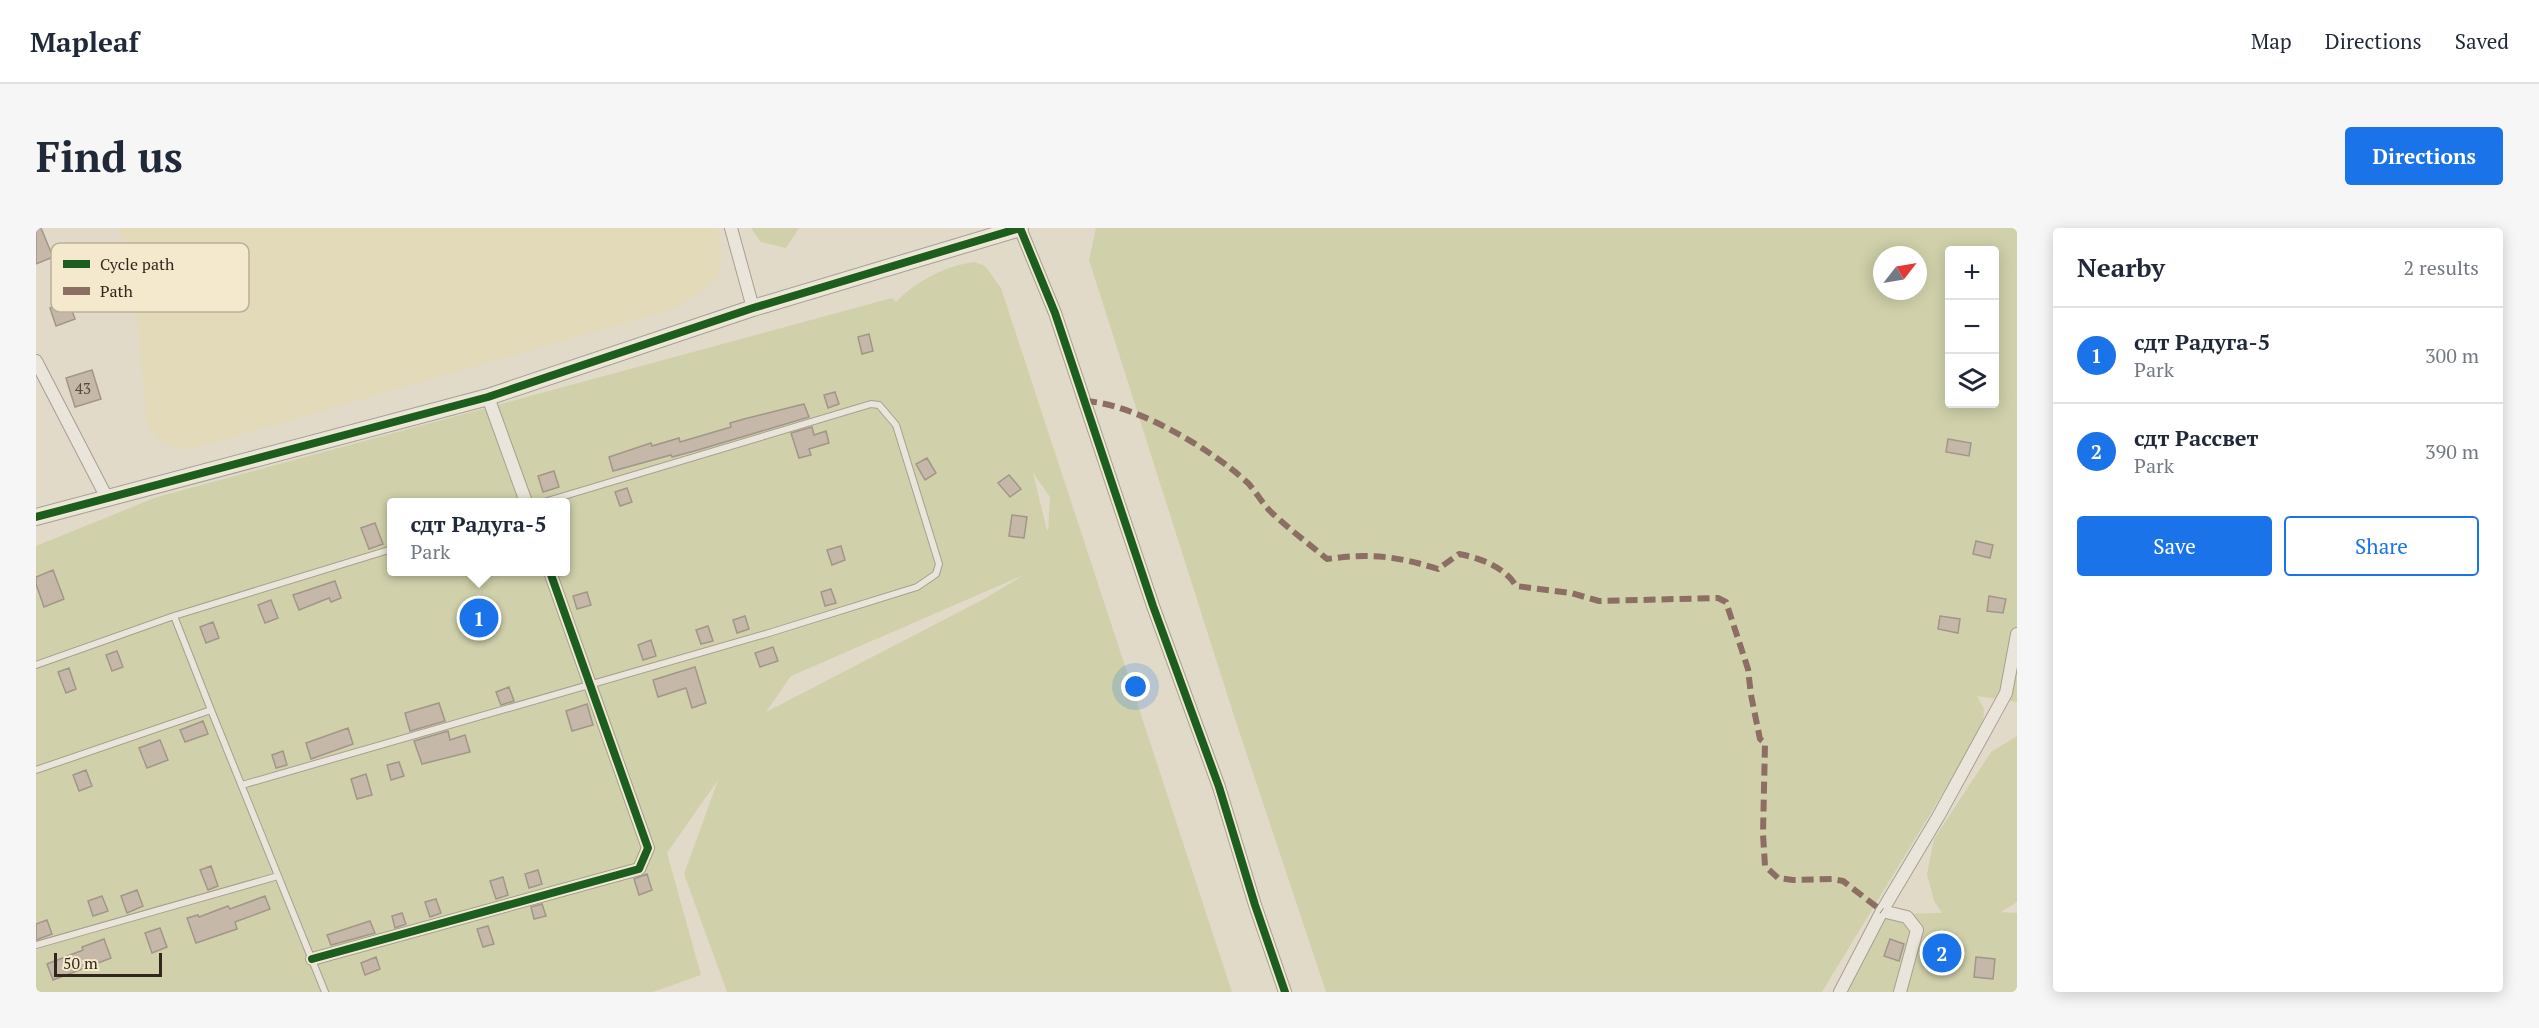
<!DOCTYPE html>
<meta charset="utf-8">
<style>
body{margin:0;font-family:"PT Serif",serif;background:#f6f6f7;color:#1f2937}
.controls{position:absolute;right:18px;top:18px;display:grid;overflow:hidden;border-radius:6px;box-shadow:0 3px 15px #0003}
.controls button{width:54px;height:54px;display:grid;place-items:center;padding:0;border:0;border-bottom:2px solid #e0e1e3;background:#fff;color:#1f2937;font:30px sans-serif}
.compass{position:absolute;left:1837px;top:18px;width:54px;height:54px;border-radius:50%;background:#fff;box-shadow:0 3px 15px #0003;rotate:59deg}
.scale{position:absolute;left:18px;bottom:15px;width:108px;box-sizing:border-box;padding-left:6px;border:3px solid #33271b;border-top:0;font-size:16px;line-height:21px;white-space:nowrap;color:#33271b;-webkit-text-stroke:4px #f4e9cd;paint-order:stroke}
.you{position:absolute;left:1100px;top:459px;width:21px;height:21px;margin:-15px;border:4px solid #fff;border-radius:50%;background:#1a73e8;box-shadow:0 0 0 9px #1a73e833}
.badge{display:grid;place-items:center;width:39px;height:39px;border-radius:50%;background:#1a73e8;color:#fff;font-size:20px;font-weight:700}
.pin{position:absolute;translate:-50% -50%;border:3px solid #fff;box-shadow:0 2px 6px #0006}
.popup{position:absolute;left:351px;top:270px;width:183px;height:78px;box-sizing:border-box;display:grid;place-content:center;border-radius:6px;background:#fff;filter:drop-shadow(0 2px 4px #0005);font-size:20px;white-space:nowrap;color:#747a83}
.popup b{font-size:22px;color:#1f2937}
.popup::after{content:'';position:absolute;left:50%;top:100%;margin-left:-12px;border:12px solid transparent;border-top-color:#fff}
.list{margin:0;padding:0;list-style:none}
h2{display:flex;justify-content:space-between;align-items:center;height:78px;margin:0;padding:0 24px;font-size:26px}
h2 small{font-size:20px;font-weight:400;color:#747a83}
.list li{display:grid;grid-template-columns:39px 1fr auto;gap:18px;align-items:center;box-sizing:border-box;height:96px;padding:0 24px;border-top:2px solid #e0e1e3}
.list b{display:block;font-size:22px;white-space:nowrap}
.list p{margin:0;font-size:20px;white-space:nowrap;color:#747a83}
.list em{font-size:20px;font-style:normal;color:#747a83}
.actions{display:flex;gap:12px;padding:18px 24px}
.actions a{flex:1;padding:14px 0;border:2px solid #1a73e8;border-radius:6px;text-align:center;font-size:21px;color:#1a73e8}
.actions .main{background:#1a73e8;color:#fff}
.icon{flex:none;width:33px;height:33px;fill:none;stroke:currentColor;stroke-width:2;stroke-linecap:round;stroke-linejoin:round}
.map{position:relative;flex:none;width:1981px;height:764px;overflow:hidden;border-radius:6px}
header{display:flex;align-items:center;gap:36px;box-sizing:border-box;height:84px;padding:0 30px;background:#fff;border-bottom:2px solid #e0e1e3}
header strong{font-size:28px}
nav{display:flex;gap:33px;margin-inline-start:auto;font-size:21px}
.intro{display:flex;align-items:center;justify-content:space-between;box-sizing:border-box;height:144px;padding:0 36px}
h1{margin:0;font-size:42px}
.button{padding:15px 27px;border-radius:6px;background:#1a73e8;color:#fff;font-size:21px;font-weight:700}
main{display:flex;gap:36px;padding:0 36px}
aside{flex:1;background:#fff;border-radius:6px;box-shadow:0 3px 15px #0003}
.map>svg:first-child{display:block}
.farmland{fill:#e2dab8}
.green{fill:#d0d1aa;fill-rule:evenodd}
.building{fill:#c5b8a9;stroke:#a19688;stroke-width:1.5}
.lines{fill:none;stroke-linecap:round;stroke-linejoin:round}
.service-casing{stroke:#a69f92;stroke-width:8}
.minor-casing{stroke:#a69f92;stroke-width:14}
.tertiary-casing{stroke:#a69f92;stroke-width:18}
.service{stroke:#eae5da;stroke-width:6}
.minor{stroke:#eae5da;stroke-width:12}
.tertiary{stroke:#eae5da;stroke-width:16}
.quiet{stroke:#8d6e63;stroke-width:6;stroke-dasharray:12 6;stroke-linecap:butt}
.cycleway-casing{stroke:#f4e9cd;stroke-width:11}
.cycleway{stroke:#1b5e20;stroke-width:8}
.labels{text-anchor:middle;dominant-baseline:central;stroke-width:4.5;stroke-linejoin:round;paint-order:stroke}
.number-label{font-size:15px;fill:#584b3e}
.key{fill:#f4e9cd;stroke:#baaf98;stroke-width:1.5}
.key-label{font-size:16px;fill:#33271b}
</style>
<header>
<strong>Mapleaf</strong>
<nav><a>Map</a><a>Directions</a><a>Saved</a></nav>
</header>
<div class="intro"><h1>Find us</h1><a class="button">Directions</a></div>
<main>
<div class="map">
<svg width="1981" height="764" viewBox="0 0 1981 764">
<rect width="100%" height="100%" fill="#e2dac8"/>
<path class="farmland" d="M82 0H682L686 25 682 50 640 80 151 222 127 215 111 198 97 43Z"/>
<path class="green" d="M715 0H763L750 20 725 14Z
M1060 0H1981V474L1941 468 1948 481 1947 499 1786 764H1290L1198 488 1053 32ZM1914 22H1958V176H1914ZM1846 27H1882V63H1846Z
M939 34 949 38 965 60 1196 764H691L648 646 682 552 631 625 665 747 617 764H0V318L121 269 856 70 860 74C880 53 911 37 939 34ZM997 245 1014 269 1012 303 1011 302ZM356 274H530V344H356ZM988 347 948 371 730 484 755 448Z
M1981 508V674L1965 684 1981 685V764H1811L1851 686 1906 685 1898 673 1891 646 1898 611 1955 524Z"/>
<path class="building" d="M0 0H5L17 29 0 36Z
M33 74 39 91 20 98 14 80Z
M833 106 837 123 826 126 822 109Z
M56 142 65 171 39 179 30 150Z
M799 164 803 176 792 180 788 167Z
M768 176 773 189 662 222 636 229 635 227 577 243 573 229 615 215 616 218 643 210 644 214 695 199 694 195 708 191Z
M776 199 778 207 790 203 793 215 773 221 775 227 763 230 755 205Z
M1912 211 1935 215 1933 228 1910 224Z
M891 230 900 245 889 252 880 236Z
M518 243 523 259 507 264 502 248Z
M973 247 985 261 974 269 962 255Z
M591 260 596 274 584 278 579 264Z
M976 287 991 289 988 310 973 308Z
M339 295 347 316 333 321 325 300Z
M1940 313 1957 317 1954 330 1937 326Z
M805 318 809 332 796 337 791 322Z
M17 342 28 371 8 379 0 356V349Z
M299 353 305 370 295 374 293 370 263 382 257 367Z
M795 361 800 375 789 378 785 364Z
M551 364 555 377 541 381 537 368Z
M1953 368 1970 371 1967 385 1951 383Z
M235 372 242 390 229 395 222 377Z
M709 388 713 401 701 405 697 392Z
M1904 388 1924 391 1922 405 1902 401Z
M177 394 183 410 170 415 164 399Z
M672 398 677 413 665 416 660 402Z
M615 412 620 428 607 432 602 417Z
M737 419 742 433 724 439 719 425Z
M81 423 87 439 76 443 70 427Z
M659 439 670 475 656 480 650 460 622 469 617 452Z
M33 440 40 461 30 465 22 444Z
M473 459 478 473 465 477 460 464Z
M403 475 409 493 374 503 369 485Z
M551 476 557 497 536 503 530 483Z
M167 493 172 506 149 514 144 502Z
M312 500 317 516 275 531 270 515Z
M412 503 414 512 429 507 434 524 386 536 378 513Z
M124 512 132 532 111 540 103 520Z
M247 523 251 537 240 540 236 527Z
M363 534 368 548 355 552 351 537Z
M50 542 56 558 43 563 37 547Z
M330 546 336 567 321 571 315 551Z
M175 638 182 658 172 662 164 642Z
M502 642 506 656 493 660 489 646Z
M611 646 616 662 603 667 598 651Z
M467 649 472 667 460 671 454 653Z
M101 662 107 678 91 685 85 668Z
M66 668 72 683 57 688 52 673Z
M229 668 234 681 199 694 201 701 160 715 151 690 162 687 163 689 192 678 194 681Z
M400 671 405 685 394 689 389 674Z
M506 676 510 688 498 691 495 679Z
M366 685 370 696 359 700 356 688Z
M11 692 16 706 0 712V696Z
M334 693 339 705 295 717 291 707Z
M452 698 458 716 447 719 441 701Z
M124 700 131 719 116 725 109 705Z
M68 711 75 730 17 752 11 736 47 722 46 719Z
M1854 711 1868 716 1863 733 1848 728Z
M340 729 344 741 329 747 325 735Z
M1940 729 1959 731 1957 751 1938 749Z"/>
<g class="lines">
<defs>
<path id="service" d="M138 388 175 482
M0 437 138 388 356 321
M0 542 175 482 289 764
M206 557 733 405 881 359 900 346 903 336 860 197 843 177 835 176 508 274
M0 717 242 648"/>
<path id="minor" d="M695 0 717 80
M984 0 1019 85 1117 378 1183 559 1219 677 1249 764
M0 133 71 270
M452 169 490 274
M1846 683 1871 689 1881 702 1864 764
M276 731 603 641 612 620 514 344
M1804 764 1846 683 1902 589 1970 465 1981 406"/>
<path id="tertiary" d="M0 289 452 169 717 80 984 0"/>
</defs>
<use href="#service" class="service-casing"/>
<use href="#minor" class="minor-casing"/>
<use href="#tertiary" class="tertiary-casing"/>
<use href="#service" class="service"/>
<use href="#minor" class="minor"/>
<use href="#tertiary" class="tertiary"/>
<path class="quiet" d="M1049 173C1100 176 1175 221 1212 255 1220 264 1226 275 1235 284 1253 301 1273 316 1291 331 1335 325 1360 328 1402 341L1423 326C1444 330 1469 339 1480 358L1535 365 1563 373 1682 370 1690 374 1712 441 1715 467 1724 511 1729 515 1727 606 1729 638 1742 650 1757 652 1796 651 1807 653 1846 683"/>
<defs>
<path id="cycleway" d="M984 0 1019 85 1117 378 1183 559 1219 677 1249 764
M0 289 452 169 717 80 984 0
M276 731 603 641 612 620 514 344"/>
</defs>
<use href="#cycleway" class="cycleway-casing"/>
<use href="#cycleway" class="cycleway"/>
</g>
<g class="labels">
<g class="number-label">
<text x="47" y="160">43</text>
</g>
</g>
<rect x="15" y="15" width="198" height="69" rx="9" class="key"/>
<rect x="27" y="32" width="27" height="8" fill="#1b5e20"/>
<rect x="27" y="59" width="27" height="8" fill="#8d6e63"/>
<g class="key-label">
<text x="64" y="42">Cycle path</text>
<text x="64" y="69">Path</text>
</g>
</svg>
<div class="controls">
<button>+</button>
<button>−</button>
<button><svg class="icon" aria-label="layers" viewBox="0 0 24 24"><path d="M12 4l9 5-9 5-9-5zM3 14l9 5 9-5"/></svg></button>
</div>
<svg class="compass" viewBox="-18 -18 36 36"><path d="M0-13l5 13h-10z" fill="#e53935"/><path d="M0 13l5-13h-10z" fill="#747a83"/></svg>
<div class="scale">50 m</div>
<div class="you"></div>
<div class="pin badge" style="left:443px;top:390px">1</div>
<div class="popup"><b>сдт Радуга-5</b>Park</div>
<div class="pin badge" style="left:1906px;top:725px">2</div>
</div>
<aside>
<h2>Nearby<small>2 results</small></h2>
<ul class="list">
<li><span class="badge">1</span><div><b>сдт Радуга-5</b><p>Park</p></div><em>300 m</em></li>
<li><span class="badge">2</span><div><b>сдт Рассвет</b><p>Park</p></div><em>390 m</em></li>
</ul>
<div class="actions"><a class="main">Save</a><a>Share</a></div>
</aside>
</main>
